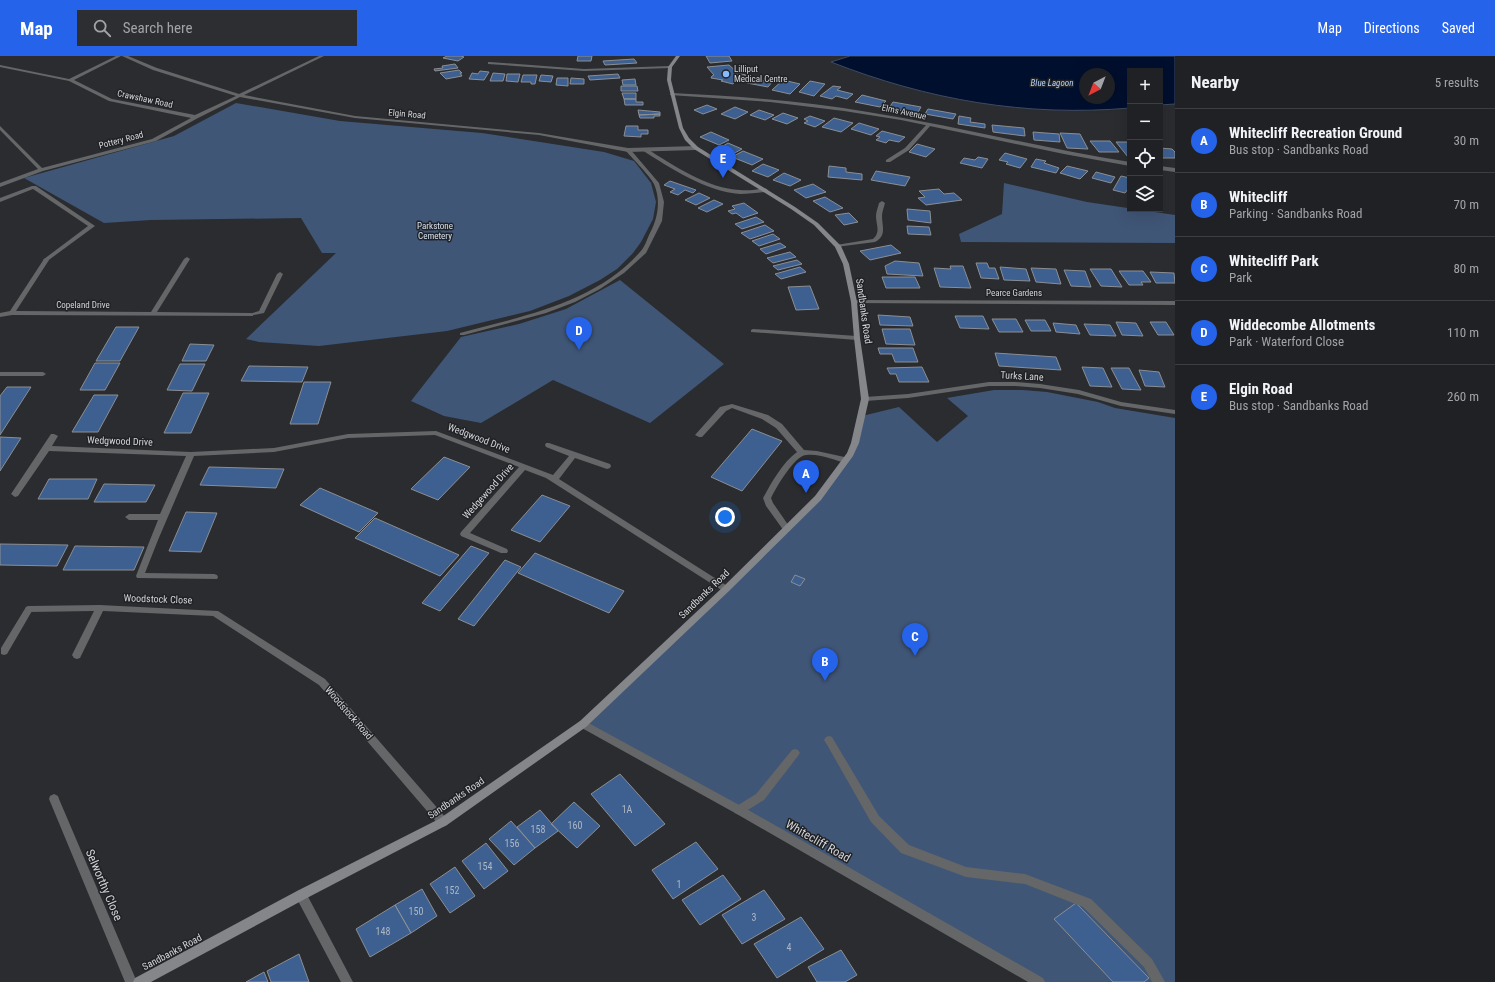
<!DOCTYPE html>
<meta charset="utf-8">
<style>
body{margin:0;font-family:"Roboto Condensed",sans-serif;background:#2d2e31;color:#f1f3f6}
.controls{position:absolute;right:12px;top:12px;display:grid;overflow:hidden;border-radius:0px;box-shadow:0 4px 16px #0002}
.controls button{width:36px;height:36px;display:grid;place-items:center;padding:0;border:0;border-bottom:1px solid #3d3e41;background:#202124;color:#f1f3f6;font:20px sans-serif}
.compass{position:absolute;left:1079px;top:12px;width:36px;height:36px;border-radius:50%;background:#202124;box-shadow:0 4px 16px #0002;rotate:222deg}
.you{position:absolute;left:725px;top:461px;width:14px;height:14px;margin:-10px;border:3px solid #fff;border-radius:50%;background:#1a73e8;box-shadow:0 0 0 6px #1a73e833}
.badge{display:grid;place-items:center;width:26px;height:26px;border-radius:50%;background:#2563eb;color:#fff;font-size:13px;font-weight:700}
.pin{position:absolute;translate:-50% -33px;filter:drop-shadow(0 1px 2px #0008)}
.pin::after{content:'';position:absolute;top:21px;width:14px;height:12px;background:inherit;clip-path:polygon(0 0,100% 0,50% 100%)}
.list{margin:0;padding:0;list-style:none}
h2{display:flex;justify-content:space-between;align-items:center;height:52px;margin:0;padding:0 16px;font-size:17px}
h2 small{font-size:13px;font-weight:400;color:#a2a3a6}
.list li{display:grid;grid-template-columns:26px 1fr auto;gap:12px;align-items:center;box-sizing:border-box;height:64px;padding:0 16px;border-top:1px solid #3d3e41}
.list b{display:block;font-size:15px;white-space:nowrap}
.list p{margin:0;font-size:13px;white-space:nowrap;color:#a2a3a6}
.list em{font-size:13px;font-style:normal;color:#a2a3a6}
.icon{flex:none;width:22px;height:22px;fill:none;stroke:currentColor;stroke-width:2;stroke-linecap:round;stroke-linejoin:round}
.map{position:relative;flex:none;width:1175px;height:926px;overflow:hidden}
header{display:flex;align-items:center;gap:24px;box-sizing:border-box;height:56px;padding:0 20px;background:#2563eb;color:#fff}
header strong{font-size:19px}
nav{display:flex;gap:22px;margin-inline-start:auto;font-size:14px}
.search{width:280px;height:36px;background:#2d2e31;display:flex;align-items:center;gap:10px;box-sizing:border-box;padding:0 14px;border-radius:0px;color:#a2a3a6;font-size:15px}
main{display:flex}
aside{flex:1;background:#202124}
.map>svg:first-child{display:block}
.green{fill:#405676}
.water{fill:#000f2e;stroke:#3f4a60;fill-rule:evenodd}
.building{fill:#3e6090;stroke:#8b8e92}
.lines{fill:none;stroke-linecap:round;stroke-linejoin:round}
.service{fill:#646667;fill-rule:evenodd}
.minor{fill:#646667;fill-rule:evenodd}
.secondary{fill:#848689;fill-rule:evenodd}
.poi-dot{fill:#8abafc;stroke:#202226;stroke-width:1.5}
.labels{text-anchor:middle;dominant-baseline:central;stroke-width:3;stroke-linejoin:round;paint-order:stroke}
.far-poi-label{font-size:9px;fill:#d2d3d6;stroke:#202226;text-anchor:start}
.far-water-label{font-size:9px;font-style:italic;fill:#b3d3fe;stroke:#202226}
.far-street-label{font-size:9px;fill:#d2d3d6;stroke:#202226}
.far-park-label{font-size:9px;fill:#d7e1f0;stroke:#202226}
.street-label{font-size:10px;fill:#d2d3d6;stroke:#202226}
.near-number-label{font-size:10px;fill:#adb6c4}
.near-street-label{font-size:12px;fill:#d2d3d6;stroke:#202226}
</style>
<header>
<strong>Map</strong>
<div class="search"><svg class="icon" aria-label="search" viewBox="0 0 24 24"><circle cx="10" cy="10" r="6"/><path d="M15 15l6 6"/></svg>Search here</div>
<nav><a>Map</a><a>Directions</a><a>Saved</a></nav>
</header>
<main>
<div class="map">
<svg width="1175" height="926" viewBox="0 0 1175 926">
<rect width="100%" height="100%" fill="#2a2c30"/>
<path class="green" d="M236 47 340 65 482 77 604 96 634 105 651 127 656 146 653 163 641 186 633 197 617 213 600 224 569 240 530 255 447 275 319 290 259 286 246 283 336 197H322L301 162 151 164 104 167 24 122 174 80Z
M1004 127 1087 146 1175 159V187L961 186 959 178 1002 158Z
M620 224 724 308 650 367 553 324 481 367 444 360 411 345 461 281 519 268 566 253Z
M994 334H1023L1047 336 1098 346 1115 352 1175 362V926H1039L583 668 818 442 850 398 862 360 899 351 937 386 968 360 947 342Z"/>
<path class="water" d="M850 0H1175V48L1160 49V15H1130V52C1026 61 928 44 831 6ZM1085 18H1109V42H1085Z"/>
<path class="building" d="M447 0H461L464 1 458 5 443 2Z
M578 0H592L591 5H577Z
M706 0H729L732 5 710 7Z
M634 3 637 7 605 9 603 5Z
M455 8 458 12 435 15 434 13 443 12 442 10Z
M729 9 738 17 746 19 742 22H739L733 28 721 25 723 24 711 22 712 20 714 19 707 11Z
M459 14 462 17H460L462 20 446 23 440 17Z
M480 15 489 16 484 24 469 23 472 17 478 18Z
M493 17 505 18 503 25H490Z
M507 18H520L518 26 506 25Z
M618 18 620 22 590 24 588 20Z
M523 19H537L535 28H531V26H521Z
M541 19 553 20 551 26 539 25Z
M557 22H568V30L556 29Z
M571 22 584 23V28H570Z
M751 22 772 26 768 31 747 27Z
M635 23 636 29H623L622 24Z
M783 24 800 28 790 38 772 34Z
M810 25 825 28 814 40 799 36Z
M621 30H637L638 35H621Z
M833 30 841 31 837 34 853 38 847 43 836 40 832 43 820 40Z
M622 37H636V43H624Z
M862 39 886 45 880 51 855 46Z
M624 43H636V46H643V49H625Z
M893 46 921 51 917 58 889 52Z
M707 49 717 53 703 58 694 54Z
M735 51 748 56 735 63 721 58Z
M928 53 956 58 953 63 925 58Z
M638 54 660 56V58L639 59Z
M759 54 774 59 765 64 750 59Z
M783 57 798 62 787 68 772 63Z
M660 58V60H654V62H640L639 59Z
M810 60 825 65 815 71 804 67 808 65 804 63Z
M959 60 971 62 970 66 985 68V72L958 68Z
M834 62 853 67 841 76 822 71Z
M859 67 879 73 871 79 851 73Z
M992 69 1024 72 1025 80 993 76Z
M626 70H638V74H648V78H641V81L624 80Z
M882 75 905 81 899 86 889 84 886 87 876 84 880 81 876 80Z
M711 76 729 84 719 89 700 81Z
M1033 76 1059 78 1060 86 1034 84Z
M1060 77 1080 78 1088 93 1067 92Z
M1090 85H1110L1119 96H1099Z
M1116 86H1130V101H1128Z
M728 87 742 93 733 98 718 93Z
M917 88 935 93 926 101 909 96Z
M1160 92 1172 93 1175 96V102H1160Z
M743 95 763 103 752 109 732 101Z
M1005 97 1027 103 1020 112 1006 108 1008 106 999 104Z
M978 101 988 103 982 112 960 107 964 102 975 104Z
M1036 103 1046 105 1044 107 1059 112 1056 117 1031 111Z
M763 108 779 114 768 121 752 115Z
M829 110 846 112V116L862 118V124L828 121Z
M1067 110 1088 115 1080 123 1060 117Z
M876 115 910 121 905 130 871 124Z
M1096 116 1115 121 1111 127 1092 122Z
M784 117 801 124 790 130 773 124Z
M1121 120 1130 122V130L1125 137 1113 134Z
M670 125 696 134 693 137 685 134 678 139 670 136 675 133 664 129Z
M813 128 826 136 806 142 794 134Z
M939 133 944 138 954 137 962 144 926 149 918 142 925 141 919 135Z
M699 137 710 142 696 149 685 144Z
M825 141 843 152 830 156 813 145Z
M714 144 723 148 707 156 698 152Z
M744 147 758 157 743 162 736 157 732 158 728 155 735 153 732 150Z
M907 153 930 155 931 167 908 164Z
M849 157 858 166 844 169 835 159Z
M756 161 764 166 742 173 735 168Z
M765 169 774 175 750 183 741 177Z
M907 170 929 171 931 179 908 178Z
M773 178 780 183 759 190 752 185Z
M780 187 786 191 766 198 760 193Z
M891 189 901 197 870 204 860 195Z
M790 196 796 201 773 207 767 202Z
M797 204 802 208 778 214 773 210Z
M895 205 919 207 923 220 887 218 885 210Z
M976 207H987L989 212H995L999 223 981 222Z
M950 210H963L971 232 940 231 934 212 951 213Z
M800 211 806 216 781 223 775 218Z
M1000 211 1026 213 1030 225 1004 224Z
M1031 212 1056 213 1061 228 1036 226Z
M1090 213H1111L1122 231 1101 230Z
M1064 214 1085 215 1091 231 1071 230Z
M1119 215H1143L1151 226H1141L1143 229H1129Z
M1150 216 1174 217 1175 227H1156Z
M882 221H915L920 232H886Z
M810 230 819 253 796 254 788 231Z
M878 259 910 261 913 270 880 269Z
M955 260H983L989 273 960 272Z
M992 263H1016L1023 276H999Z
M1025 264H1045L1051 275H1031Z
M1116 266 1136 267 1143 280 1122 279Z
M1150 266H1166L1174 279H1158Z
M1053 267 1076 269 1080 278 1056 276Z
M1084 268 1110 269 1116 280 1090 279Z
M116 271H139L120 305H96Z
M882 273H910L915 289 886 288Z
M190 288 214 289 206 305H182Z
M878 292H913L918 306H895L892 298H880Z
M995 297 1056 301 1061 314 999 310Z
M95 307H120L105 334H80Z
M180 308H205L192 335 167 334Z
M249 310 308 311 302 326 241 325Z
M922 311 929 326H899L896 318H890L887 312Z
M1082 311 1103 312 1112 331 1090 330Z
M1111 312H1129L1141 334 1122 333Z
M1139 314 1159 316 1165 331 1145 330Z
M304 326H331L318 368H290Z
M7 331H31L0 379V340Z
M183 337H209L191 377H164Z
M94 339H118L98 376H72Z
M752 373 782 385 742 435 711 421Z
M0 381 21 382 0 415Z
M444 401 470 411 438 444 411 433Z
M209 411 284 413 276 432 200 429Z
M49 423H97L88 443H38Z
M104 428 155 429 146 446H94Z
M320 432 378 457 359 476 300 449Z
M542 439 570 450 540 486 511 474Z
M186 456 217 457 201 496 169 495Z
M375 462 459 499 440 520 355 482Z
M0 488 68 489 57 510 0 509Z
M75 490 144 491 134 514H63Z
M471 490 489 497 440 555 422 547Z
M535 497 624 535 609 557 518 517Z
M505 504 521 511 474 570 458 563Z
M795 519 805 523 800 530 791 526Z
M620 718 665 768 635 790 591 738Z
M574 746 600 770 577 792 551 768Z
M540 754 558 775 535 792 517 771Z
M511 765 535 792 514 809 489 783Z
M696 786 718 813 673 843 652 814Z
M486 787 508 815 484 833 462 805Z
M455 811 475 840 450 857 430 828Z
M723 819 741 843 700 869 682 844Z
M422 833 437 860 411 877 395 849Z
M764 834 785 863 742 888 722 859Z
M1076 847 1149 922 1144 926H1113L1054 863Z
M395 849 411 877 370 901 356 873Z
M801 861 824 893 777 922 754 888Z
M841 894 857 919 845 926H817L808 911Z
M299 898 309 926H271L267 915Z
M264 916 268 926H246Z"/>
<g class="lines">
<path class="service" d="M927 68 931 69 909 94 890 106H886V104L905 92Z
M628 92 630 93 659 127 664 146 662 165 646 197 624 217 600 233 575 246 546 257 464 279H460V277C523 260 595 247 640 196 645 191 647 183 650 177 658 162 661 144 654 128 650 120 633 103 626 95L625 94Z
M642 92H646C672 109 709 133 740 134 749 135 757 133 765 132L768 134 765 136C757 137 748 138 740 138 707 136 670 112 642 94Z
M32 130H36L95 170 46 206 43 204 44 203 88 170 33 133 0 146V142Z
M280 216 283 218 264 257 249 260V258L259 255 277 218Z
M753 273 857 280 860 282 857 284 751 276V274Z
M0 316H43L46 318 43 320H0Z
M732 348 768 359 782 368 804 394 817 395 849 402 850 404 846 407C834 404 819 397 806 399 794 400 776 432 771 442L773 447 791 473 790 475H784L766 450 763 442C772 426 782 407 797 396L776 372 762 363 732 352 726 355 702 381H699L695 379 720 351Z
M154 481 158 484 145 517 214 518 217 519 218 521 217 523 137 522 136 520 150 484Z
M29 550 32 551 33 553 32 555 7 598 4 599 1 598V592L26 551Z
M829 680 832 681 879 760 909 789 966 811 1025 818 1091 843 1152 903 1165 926H1152L1144 911 1083 851 1025 828 966 821 901 797 871 766 826 687 824 684 826 681Z
M795 693 798 694 800 697 798 700 764 744 743 757 739 759 735 757 734 754 735 751 756 738 792 694Z"/>
<path class="minor" d="M116 0H121L74 24 112 43 195 59 236 40 153 14 122 0H128L157 12 239 38 319 0H324L244 39 355 60 539 77 628 92 696 90 699 92 696 94 628 96 539 79 355 62 240 41 198 62 156 85 43 115 0 131V127L38 113 0 74V70L42 112 152 83 191 62 109 45 69 25 0 11V9L69 23Z
M490 6 584 13 670 10 672 11 670 12 584 15 488 8V6Z
M672 37C738 40 803 45 868 56 956 70 1042 92 1130 106V110L1064 98 901 64 844 55 770 46 670 39V38Z
M1160 110 1175 112V116L1160 114Z
M882 145 885 147C884 151 882 156 882 160 882 170 887 180 875 186L836 191V189L873 183C881 176 876 169 876 160 876 156 878 151 879 147Z
M187 201 190 203 157 256 251 257 253 258V260L12 259 0 261V257L10 255 44 203 46 202 49 204 16 255 151 256 184 203Z
M854 244 1175 245V249L852 247 851 246Z
M989 326H1015L1040 328 1079 334 1121 346 1175 354V358L1121 350 1078 338 1040 332 1015 330H989L908 342 865 345 861 343 865 341 908 338Z
M436 375 553 419 569 400 546 391 545 389 546 387H549L610 408 611 410 610 412 607 413 575 402 559 423 729 531 730 533 729 535H723L546 422 525 414 470 477 507 493 508 495 507 497H501L461 480 460 478 461 476 519 411 435 379 348 382 274 396 194 400 158 484 154 487 150 484 158 464H129L125 461 129 458H160L186 400 49 395 18 440 15 441 11 438 51 378H54L58 380 52 390 191 396 274 392 348 378Z
M100 549 218 555 325 623 447 763 448 766 447 769 443 771 439 769 319 629 213 560 103 555 80 602 77 603 74 602 72 599 94 555 29 556 26 555 25 553 26 551 29 550Z
M583 664 743 751 1043 922 1045 926H1028L735 757 580 671 578 668 580 665Z
M54 738 58 740 59 743 137 926H125L49 743 50 740Z
M301 834 305 835 353 926H341L297 843 296 839 297 835Z"/>
<path class="secondary" d="M676 0H680L672 11 671 24 683 72 689 82 698 91 795 151 818 167 841 190 849 208 857 246 860 282 869 343 859 387 853 400 821 444 729 535 586 671 447 769 305 843 151 926H133L135 922 297 835 439 763 580 665 723 531 815 440 847 397 851 387 861 343 854 282 851 246 843 208 835 191 814 169 791 153 694 93 685 84 679 72 667 24 668 11Z"/>
</g>
<circle class="poi-dot" cx="726" cy="18" r="4"/>
<g class="labels">
<g class="far-poi-label">
<text x="734" y="13">Lilliput<tspan x="734" dy="10">Medical Centre</tspan></text>
</g>
<g class="far-water-label">
<text x="1052" y="27">Blue Lagoon</text>
</g>
<g class="far-street-label">
<text transform="translate(145 43) rotate(12)">Crawshaw Road</text>
<text transform="translate(904 56) rotate(12)">Elms Avenue</text>
<text transform="translate(407 58) rotate(5)">Elgin Road</text>
<text transform="translate(121 84) rotate(-15)">Pottery Road</text>
<text x="1014" y="237">Pearce Gardens</text>
<text x="83" y="249">Copeland Drive</text>
</g>
<g class="far-park-label">
<text x="435" y="170">Parkstone<tspan x="435" dy="10">Cemetery</tspan></text>
</g>
<g class="street-label">
<text transform="translate(864 255) rotate(82)">Sandbanks Road</text>
<text transform="translate(1022 320) rotate(3)">Turks Lane</text>
<text transform="translate(479 382) rotate(21)">Wedgwood Drive</text>
<text transform="translate(120 385) rotate(2)">Wedgwood Drive</text>
<text transform="translate(488 435) rotate(-48)">Wedgewood Drive</text>
<text transform="translate(704 538) rotate(-44)">Sandbanks Road</text>
<text transform="translate(158 543) rotate(2)">Woodstock Close</text>
<text transform="translate(349 657) rotate(49)">Woodstock Road</text>
<text transform="translate(456 742) rotate(-34)">Sandbanks Road</text>
<text transform="translate(172 896) rotate(-28)">Sandbanks Road</text>
</g>
<g class="near-number-label">
<text x="627" y="753">1A</text>
<text x="575" y="769">160</text>
<text x="538" y="773">158</text>
<text x="512" y="787">156</text>
<text x="485" y="810">154</text>
<text x="679" y="828">1</text>
<text x="452" y="834">152</text>
<text x="416" y="855">150</text>
<text x="754" y="861">3</text>
<text x="383" y="875">148</text>
<text x="789" y="891">4</text>
</g>
<g class="near-street-label">
<text transform="translate(818 785) rotate(30)">Whitecliff Road</text>
<text transform="translate(104 829) rotate(67)">Selworthy Close</text>
</g>
</g>
</svg>
<div class="controls">
<button>+</button>
<button>−</button>
<button><svg class="icon" aria-label="locate" viewBox="0 0 24 24"><circle cx="12" cy="12" r="6"/><path d="M12 2v4M12 18v4M2 12h4M18 12h4"/></svg></button>
<button><svg class="icon" aria-label="layers" viewBox="0 0 24 24"><path d="M12 4l9 5-9 5-9-5zM3 14l9 5 9-5"/></svg></button>
</div>
<svg class="compass" viewBox="-18 -18 36 36"><path d="M0-13l5 13h-10z" fill="#e53935"/><path d="M0 13l5-13h-10z" fill="#a2a3a6"/></svg>
<div class="you"></div>
<div class="pin badge" style="left:806px;top:437px">A</div>
<div class="pin badge" style="left:825px;top:625px">B</div>
<div class="pin badge" style="left:915px;top:600px">C</div>
<div class="pin badge" style="left:579px;top:294px">D</div>
<div class="pin badge" style="left:723px;top:122px">E</div>
</div>
<aside>
<h2>Nearby<small>5 results</small></h2>
<ul class="list">
<li><span class="badge">A</span><div><b>Whitecliff Recreation Ground</b><p>Bus stop · Sandbanks Road</p></div><em>30 m</em></li>
<li><span class="badge">B</span><div><b>Whitecliff</b><p>Parking · Sandbanks Road</p></div><em>70 m</em></li>
<li><span class="badge">C</span><div><b>Whitecliff Park</b><p>Park</p></div><em>80 m</em></li>
<li><span class="badge">D</span><div><b>Widdecombe Allotments</b><p>Park · Waterford Close</p></div><em>110 m</em></li>
<li><span class="badge">E</span><div><b>Elgin Road</b><p>Bus stop · Sandbanks Road</p></div><em>260 m</em></li>
</ul>
</aside>
</main>
